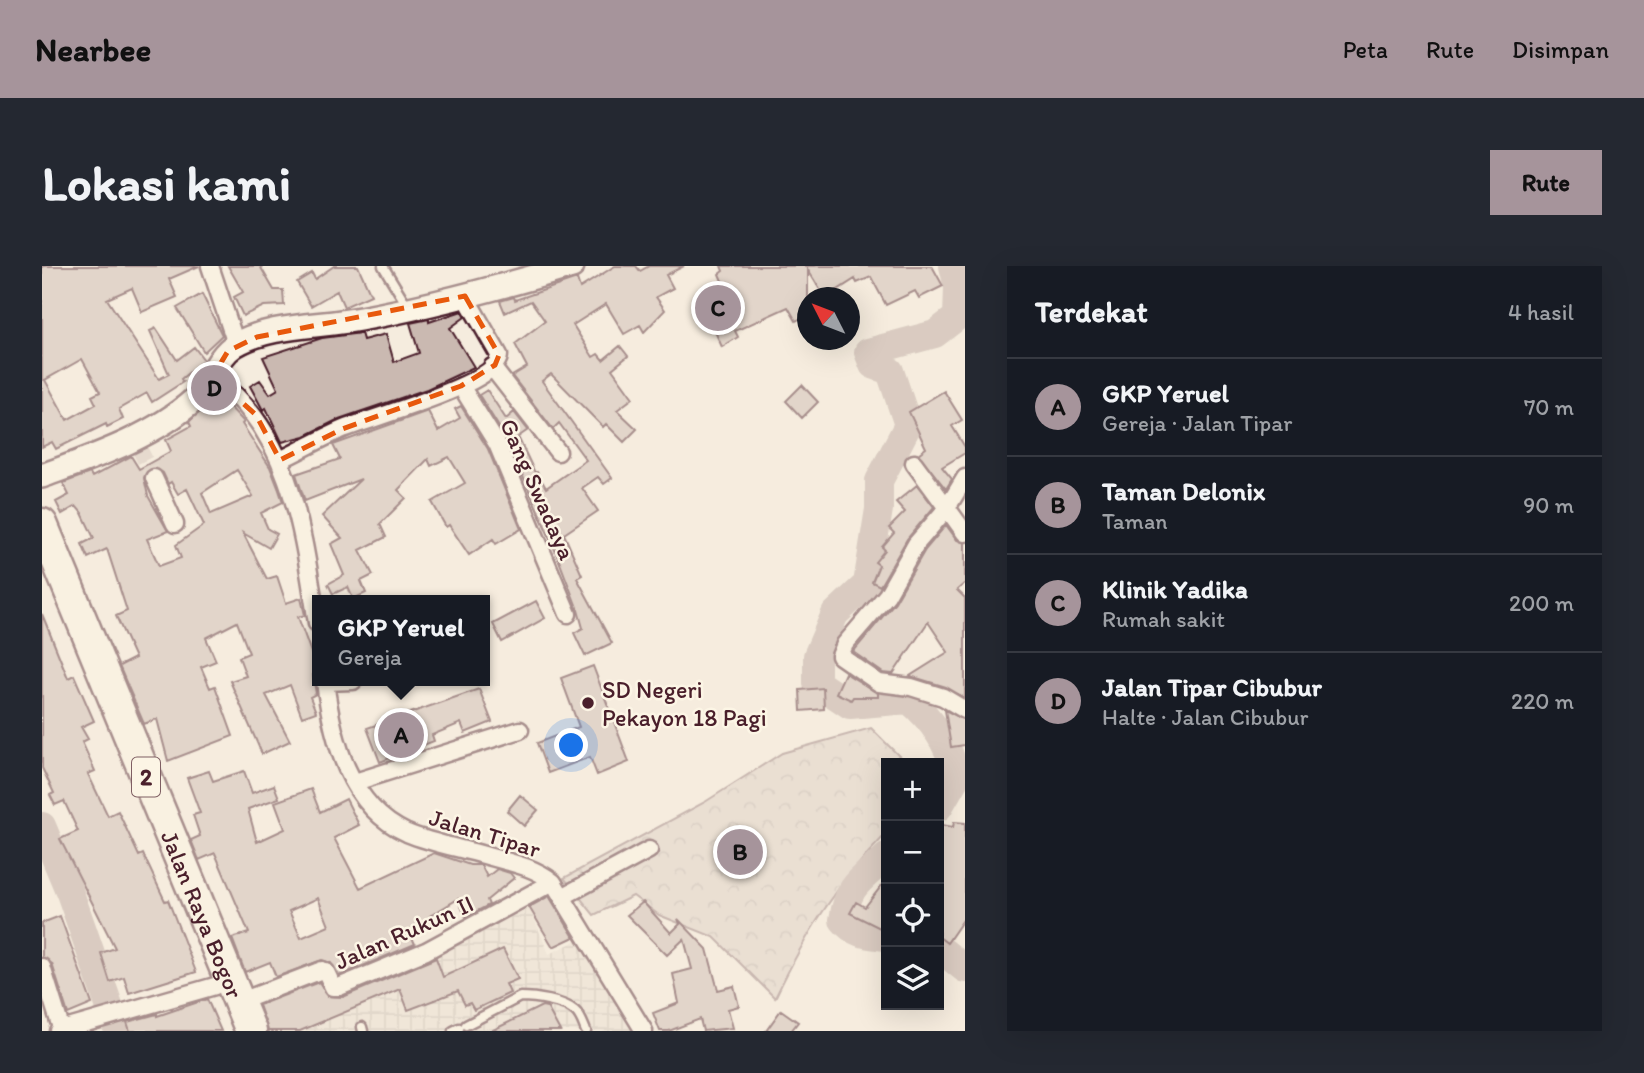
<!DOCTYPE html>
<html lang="id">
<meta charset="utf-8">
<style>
body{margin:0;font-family:Itim,sans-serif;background:#242831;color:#f1f3f6}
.controls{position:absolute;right:21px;bottom:21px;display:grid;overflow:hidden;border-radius:0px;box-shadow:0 7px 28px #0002}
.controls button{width:63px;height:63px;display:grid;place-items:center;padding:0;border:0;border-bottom:2px solid #363941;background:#171b24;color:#f1f3f6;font:35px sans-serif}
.compass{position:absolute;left:755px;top:21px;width:63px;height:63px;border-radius:50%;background:#171b24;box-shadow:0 7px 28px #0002;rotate:312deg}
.you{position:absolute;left:530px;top:480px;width:24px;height:24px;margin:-18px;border:5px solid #fff;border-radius:50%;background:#1a73e8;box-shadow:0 0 0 10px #1a73e833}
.badge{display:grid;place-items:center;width:46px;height:46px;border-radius:50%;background:#a6949b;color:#111;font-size:23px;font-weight:700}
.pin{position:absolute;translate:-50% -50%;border:4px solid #fff;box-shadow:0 2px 7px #0006}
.popup{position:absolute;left:270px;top:329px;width:178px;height:91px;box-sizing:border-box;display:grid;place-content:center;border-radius:0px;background:#171b24;filter:drop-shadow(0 2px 5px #0005);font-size:23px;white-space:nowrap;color:#9ea1a6}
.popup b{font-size:26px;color:#f1f3f6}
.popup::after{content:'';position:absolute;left:50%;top:100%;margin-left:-14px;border:14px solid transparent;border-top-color:#171b24}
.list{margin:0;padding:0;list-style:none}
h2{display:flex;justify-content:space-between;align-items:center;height:91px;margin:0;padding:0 28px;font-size:30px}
h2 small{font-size:23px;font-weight:400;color:#9ea1a6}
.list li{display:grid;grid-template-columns:46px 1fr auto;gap:21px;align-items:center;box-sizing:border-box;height:98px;padding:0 28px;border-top:2px solid #363941}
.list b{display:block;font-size:26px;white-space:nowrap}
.list p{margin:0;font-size:23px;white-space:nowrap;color:#9ea1a6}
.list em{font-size:23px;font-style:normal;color:#9ea1a6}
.icon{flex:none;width:38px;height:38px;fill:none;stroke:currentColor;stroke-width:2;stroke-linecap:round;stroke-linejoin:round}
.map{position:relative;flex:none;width:923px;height:765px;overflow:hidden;border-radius:0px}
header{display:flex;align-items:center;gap:42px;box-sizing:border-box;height:98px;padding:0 35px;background:#a6949b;color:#111}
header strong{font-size:33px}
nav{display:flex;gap:38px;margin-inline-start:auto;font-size:24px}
.intro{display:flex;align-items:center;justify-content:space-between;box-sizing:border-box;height:168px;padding:0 42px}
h1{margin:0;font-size:49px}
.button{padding:18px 32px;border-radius:0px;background:#a6949b;color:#111;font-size:24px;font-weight:700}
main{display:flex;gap:42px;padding:0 42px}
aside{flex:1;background:#171b24;border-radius:0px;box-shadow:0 7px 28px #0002}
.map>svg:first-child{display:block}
.industrial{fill:url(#industrial-grid)}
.park{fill:url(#park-crowns);stroke:#927678;stroke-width:2}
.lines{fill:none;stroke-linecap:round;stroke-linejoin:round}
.river{stroke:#b8a39e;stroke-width:28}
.building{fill:#cab9b1;stroke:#4a1f2b;stroke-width:2;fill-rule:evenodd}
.street-tunnel{stroke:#d3c3ba;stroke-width:16;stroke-dasharray:16 8;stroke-linecap:butt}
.lane-casing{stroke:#4a1f2b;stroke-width:13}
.street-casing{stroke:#4a1f2b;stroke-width:21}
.secondary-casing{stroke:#4a1f2b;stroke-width:28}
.highway-casing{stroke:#4a1f2b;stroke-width:35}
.lane{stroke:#fcf5e5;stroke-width:8}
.street{stroke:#fcf5e5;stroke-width:16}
.secondary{stroke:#fcf5e5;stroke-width:23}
.highway{stroke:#fcf5e5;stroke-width:30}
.marked{fill:none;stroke:#e8590c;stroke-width:5;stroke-dasharray:14 9;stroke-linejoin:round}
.poi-dot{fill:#4a1f2b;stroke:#fcf5e5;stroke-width:2.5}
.labels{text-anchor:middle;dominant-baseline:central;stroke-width:5;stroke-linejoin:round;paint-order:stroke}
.shield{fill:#fcf5e5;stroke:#7f5f63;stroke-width:2}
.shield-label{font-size:23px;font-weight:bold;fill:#4a1f2b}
.street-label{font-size:24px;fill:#4a1f2b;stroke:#fcf5e5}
.poi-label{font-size:24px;fill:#4a1f2b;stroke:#fcf5e5;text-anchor:start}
</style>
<header>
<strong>Nearbee</strong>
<nav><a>Peta</a><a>Rute</a><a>Disimpan</a></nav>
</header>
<div class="intro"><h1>Lokasi kami</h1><a class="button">Rute</a></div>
<main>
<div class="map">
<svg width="923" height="765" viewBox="0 0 923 765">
<defs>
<pattern id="industrial-grid" width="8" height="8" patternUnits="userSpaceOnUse" patternTransform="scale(1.75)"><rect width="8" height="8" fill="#e8ddd0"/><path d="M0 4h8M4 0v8" fill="none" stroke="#c8bdb3"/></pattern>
<pattern id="park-crowns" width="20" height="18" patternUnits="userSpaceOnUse" patternTransform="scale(1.75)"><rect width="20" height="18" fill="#dbcec4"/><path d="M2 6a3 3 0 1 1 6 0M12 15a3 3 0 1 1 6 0" fill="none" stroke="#bdb0a9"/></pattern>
</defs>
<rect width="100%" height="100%" fill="#f5ecde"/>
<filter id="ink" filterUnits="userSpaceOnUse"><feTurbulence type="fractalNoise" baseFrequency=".0143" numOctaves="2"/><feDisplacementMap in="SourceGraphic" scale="14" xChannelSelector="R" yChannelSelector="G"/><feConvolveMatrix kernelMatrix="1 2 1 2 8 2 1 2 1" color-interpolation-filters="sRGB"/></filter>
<g filter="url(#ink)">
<path class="industrial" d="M486 639 507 688 538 673 602 765H225L210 730 295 693 305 717Z"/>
<path class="park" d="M829 462 864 497H844V568C793 620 765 666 733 732L672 671 617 649 591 630 552 649 522 612 663 536 740 487Z"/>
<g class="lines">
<path class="river" d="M897 541 915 510C906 478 892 455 867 434L808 439 775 417V390L793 348 825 318 837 243V215L866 159 848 105 831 99 826 86 893 68 915 51 916 21 911 0
M0 560 28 627 76 765
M844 591C820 614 806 617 801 654 813 669 826 669 844 671
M897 682 923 703"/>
</g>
<path class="building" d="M0 0H157L127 13 135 31 100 46 90 22 65 33 117 113 127 108 108 65 114 62 135 94 152 81 162 94 139 113 141 116 110 136 105 127 77 143 81 153 65 161 64 158 14 183 10 176 0 181ZM40 93 58 126 50 130 54 138 25 154 3 114Z
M186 0H218L232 24H241L242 39 222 40 201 50 192 31 201 26Z
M292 0H316L329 29 302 41 295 25 269 40 255 16 270 7 273 13Z
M573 0H594L598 5 607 0H642L624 9 631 22 614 31 623 44 602 66 598 59 582 68 564 38 531 59 551 91 556 88 561 94 578 80 586 90 570 103 591 132 575 144 595 163 582 176 564 158 561 161 509 108 500 115 570 212 562 218 556 211 540 222 556 245 522 268 540 309 535 312 570 377 543 390 532 367 541 362 536 344 511 279 465 174 437 129 445 124 464 153 472 146 486 164 476 171 493 207 495 206 504 222 544 194 517 157 511 163 470 110 485 101 473 78 503 55 489 35 463 47 458 35 472 31 473 34 535 13 538 22Z
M679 0H890L901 20 877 32 873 25 844 39 829 11 815 17 813 13 783 32 766 4V48L754 55 746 41 693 65 696 71 680 81 656 28 681 17 677 8 681 5Z
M160 28 180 69 162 86 135 42Z
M420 45 423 51 408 62 432 101 385 123 297 153 263 170 240 176 224 142 221 144 208 120 218 114 228 128 236 123 221 91 280 72 319 67 321 74 344 68 352 96 377 87 368 57 387 53V56Z
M760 119 776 136 760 152 744 135Z
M902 125 920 154 910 160 923 181V187L900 201 910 213 904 223 876 188 884 182 867 146Z
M175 127 202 156 200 158 228 201 237 224 241 236 219 247 226 263 235 268 227 282 201 267 225 313 235 310 244 337 259 332 263 349 256 351 275 403V408L271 409 274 428 268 431 274 446 260 451 248 419 224 429 248 475 220 488 188 415 204 410 197 391 207 387 195 356 164 372 174 395 159 401 168 422 173 420 191 470 126 495 115 453 102 458 77 400 93 392 74 350 85 345 65 283 46 292 40 278 52 272 40 247 34 240 20 248 14 236 27 229 21 217 48 207 50 211 89 190 97 203 129 185 124 174 149 160 147 156ZM114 202 121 207 126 218 129 216 136 228 145 223 162 259 134 279 139 292 117 300 105 273 126 265 106 230 102 212 107 203ZM195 204 211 230 169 248 160 227Z
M419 140 446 183 479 263 454 278 451 273 427 289 407 259 404 261 390 236 423 217 407 191 389 200 386 193 356 224 364 232 338 258 344 271 318 284 331 309 319 315 324 327 311 333 306 321 291 328 286 318 302 309 289 278 300 272 280 250 319 213 263 235 254 208 298 193 291 179 386 145 396 165 418 152 413 143Z
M875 219 892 241 865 273 838 320 830 316 837 299 833 296 843 284 840 281 852 267 847 262 863 246 854 236Z
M904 259 915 274 923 277V317L915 324 923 332V432L904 421 868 410 906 386 886 356 851 408 841 407 811 386 853 336 883 284Z
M494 335 503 352 460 376 451 358Z
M0 348 26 412 32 409 52 455 39 461 46 473 40 476 53 505 46 508 66 550 76 545 97 590 101 588 123 635 126 634 154 706 87 727 82 711 68 716 59 687 73 682 18 573 36 565 22 535 13 539 8 529 12 527 0 502Z
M551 400 587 496 555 509 548 491 506 507 495 477 537 461 519 412Z
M803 407 836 427V431H811L809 434 794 427Z
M781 422 782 443 759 445 758 424Z
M437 423 450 456 423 467 419 457 390 469 392 475 338 496 325 462Z
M903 444 923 454V479L909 481Z
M167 505 171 515 202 505 210 527 232 519 237 532 206 543 215 576 243 563 233 536 269 523 278 546 304 533 317 559 292 572 318 622 392 587 428 599H439L445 611 455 603 468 607 472 612 445 634 447 639 424 651 416 633 388 650 390 654 367 665 373 678 297 710 289 697 280 694 234 711 228 696 203 706 190 672 207 667 173 587 157 594 149 574 158 570 151 549 158 547 145 512ZM276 632 287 660 259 672 247 645Z
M478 529 496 544 482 560 465 545Z
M912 556 923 557V651L905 677 897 671V576L899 559 911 561Z
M844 614V655L840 663 808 647 814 636 823 641Z
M507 630 532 671 511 681 487 641Z
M601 636 629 667 638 658 636 653 665 683 676 724 692 720 697 740 686 743 691 762 661 765 658 753 627 765H618L611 747 637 737 631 708 650 703 642 673 625 689 585 649Z
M18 650 50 738 26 748 10 698 0 691V657Z
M461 683 476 713 464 718 468 727 432 744 428 737 423 739 416 725 366 744 358 723 258 765H226L217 739 277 716 286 730 301 731 394 692 401 711Z
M165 733 179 765H88L85 756 115 748V750Z
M500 740 505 741 518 765H449Z
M739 744 756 756 749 765H724Z"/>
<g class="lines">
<path class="street-tunnel" d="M96 180 112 212"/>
<defs>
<path id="lane" d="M341 0 366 41
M424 759 478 731C493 731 522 735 533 745 539 750 541 758 544 765
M320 761 321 765
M411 765 417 762"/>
<path id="street" d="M168 0 194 78
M450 101 516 186
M171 110C250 166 261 268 275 357
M419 120 455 178 526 348
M238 194C259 184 280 172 301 163 327 152 457 118 457 89L423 30
M872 197 905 242 874 278 845 329 803 378 798 390 837 417 869 421 901 431 923 444
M112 212 133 258
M923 212 905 242 923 267
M283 415C290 472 307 541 365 567 389 577 417 582 442 589 466 596 491 600 511 616L602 765
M283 416 311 415
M313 516 478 464
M522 630 607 584
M0 701 20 765
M197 736 280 704 284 706 291 721H297L384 685 511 616
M16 765 173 720"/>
<path id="secondary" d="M0 210C51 191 111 171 152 134 168 118 174 91 193 79 228 58 279 61 318 53 390 40 459 21 530 0"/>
<g id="highway">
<path id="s1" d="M0 258 209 765"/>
</g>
</defs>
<use href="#lane" class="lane-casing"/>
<use href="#street" class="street-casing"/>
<use href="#secondary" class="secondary-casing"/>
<use href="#highway" class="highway-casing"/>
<use href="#lane" class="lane"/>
<use href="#street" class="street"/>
<use href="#secondary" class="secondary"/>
<use href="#highway" class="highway"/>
</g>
</g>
<path d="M0 0H923V765H0ZM423 30 457 89 453 99 419 120 300 163 238 194 214 149 171 110 186 85 215 71Z" fill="#f5ecde" fill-opacity=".55" fill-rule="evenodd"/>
<path class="marked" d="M423 30 457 89 453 99 419 120 300 163 238 194 214 149 171 110 186 85 215 71Z"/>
<circle class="poi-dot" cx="546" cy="437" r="7"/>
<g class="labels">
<rect class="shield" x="90" y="491.5" width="28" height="39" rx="5"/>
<g class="shield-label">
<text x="104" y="511">2</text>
</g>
<g class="street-label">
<text transform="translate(496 223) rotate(66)">Gang Swadaya</text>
<text transform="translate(443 567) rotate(17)">Jalan Tipar</text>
<text stroke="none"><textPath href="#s1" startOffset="422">Jalan Raya Bogor</textPath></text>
<text transform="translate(362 666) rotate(-24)">Jalan Rukun II</text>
</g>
<g class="poi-label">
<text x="560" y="423">SD Negeri<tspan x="560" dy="28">Pekayon 18 Pagi</tspan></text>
</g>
</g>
</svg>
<div class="controls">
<button>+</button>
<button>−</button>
<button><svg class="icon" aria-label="locate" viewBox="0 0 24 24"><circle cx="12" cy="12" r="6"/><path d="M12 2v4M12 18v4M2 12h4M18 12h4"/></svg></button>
<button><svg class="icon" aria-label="layers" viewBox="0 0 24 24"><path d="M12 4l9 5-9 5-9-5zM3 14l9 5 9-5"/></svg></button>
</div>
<svg class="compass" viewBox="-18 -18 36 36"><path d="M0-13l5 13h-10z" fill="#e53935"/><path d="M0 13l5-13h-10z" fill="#9ea1a6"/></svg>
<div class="you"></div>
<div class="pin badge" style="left:359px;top:469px">A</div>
<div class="popup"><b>GKP Yeruel</b>Gereja</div>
<div class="pin badge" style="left:698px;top:586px">B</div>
<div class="pin badge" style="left:676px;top:42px">C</div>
<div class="pin badge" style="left:172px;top:122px">D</div>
</div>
<aside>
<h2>Terdekat<small>4 hasil</small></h2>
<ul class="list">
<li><span class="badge">A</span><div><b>GKP Yeruel</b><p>Gereja · Jalan Tipar</p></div><em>70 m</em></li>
<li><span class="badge">B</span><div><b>Taman Delonix</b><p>Taman</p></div><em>90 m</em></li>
<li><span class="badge">C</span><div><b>Klinik Yadika</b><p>Rumah sakit</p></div><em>200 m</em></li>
<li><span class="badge">D</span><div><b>Jalan Tipar Cibubur</b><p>Halte · Jalan Cibubur</p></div><em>220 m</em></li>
</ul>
</aside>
</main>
